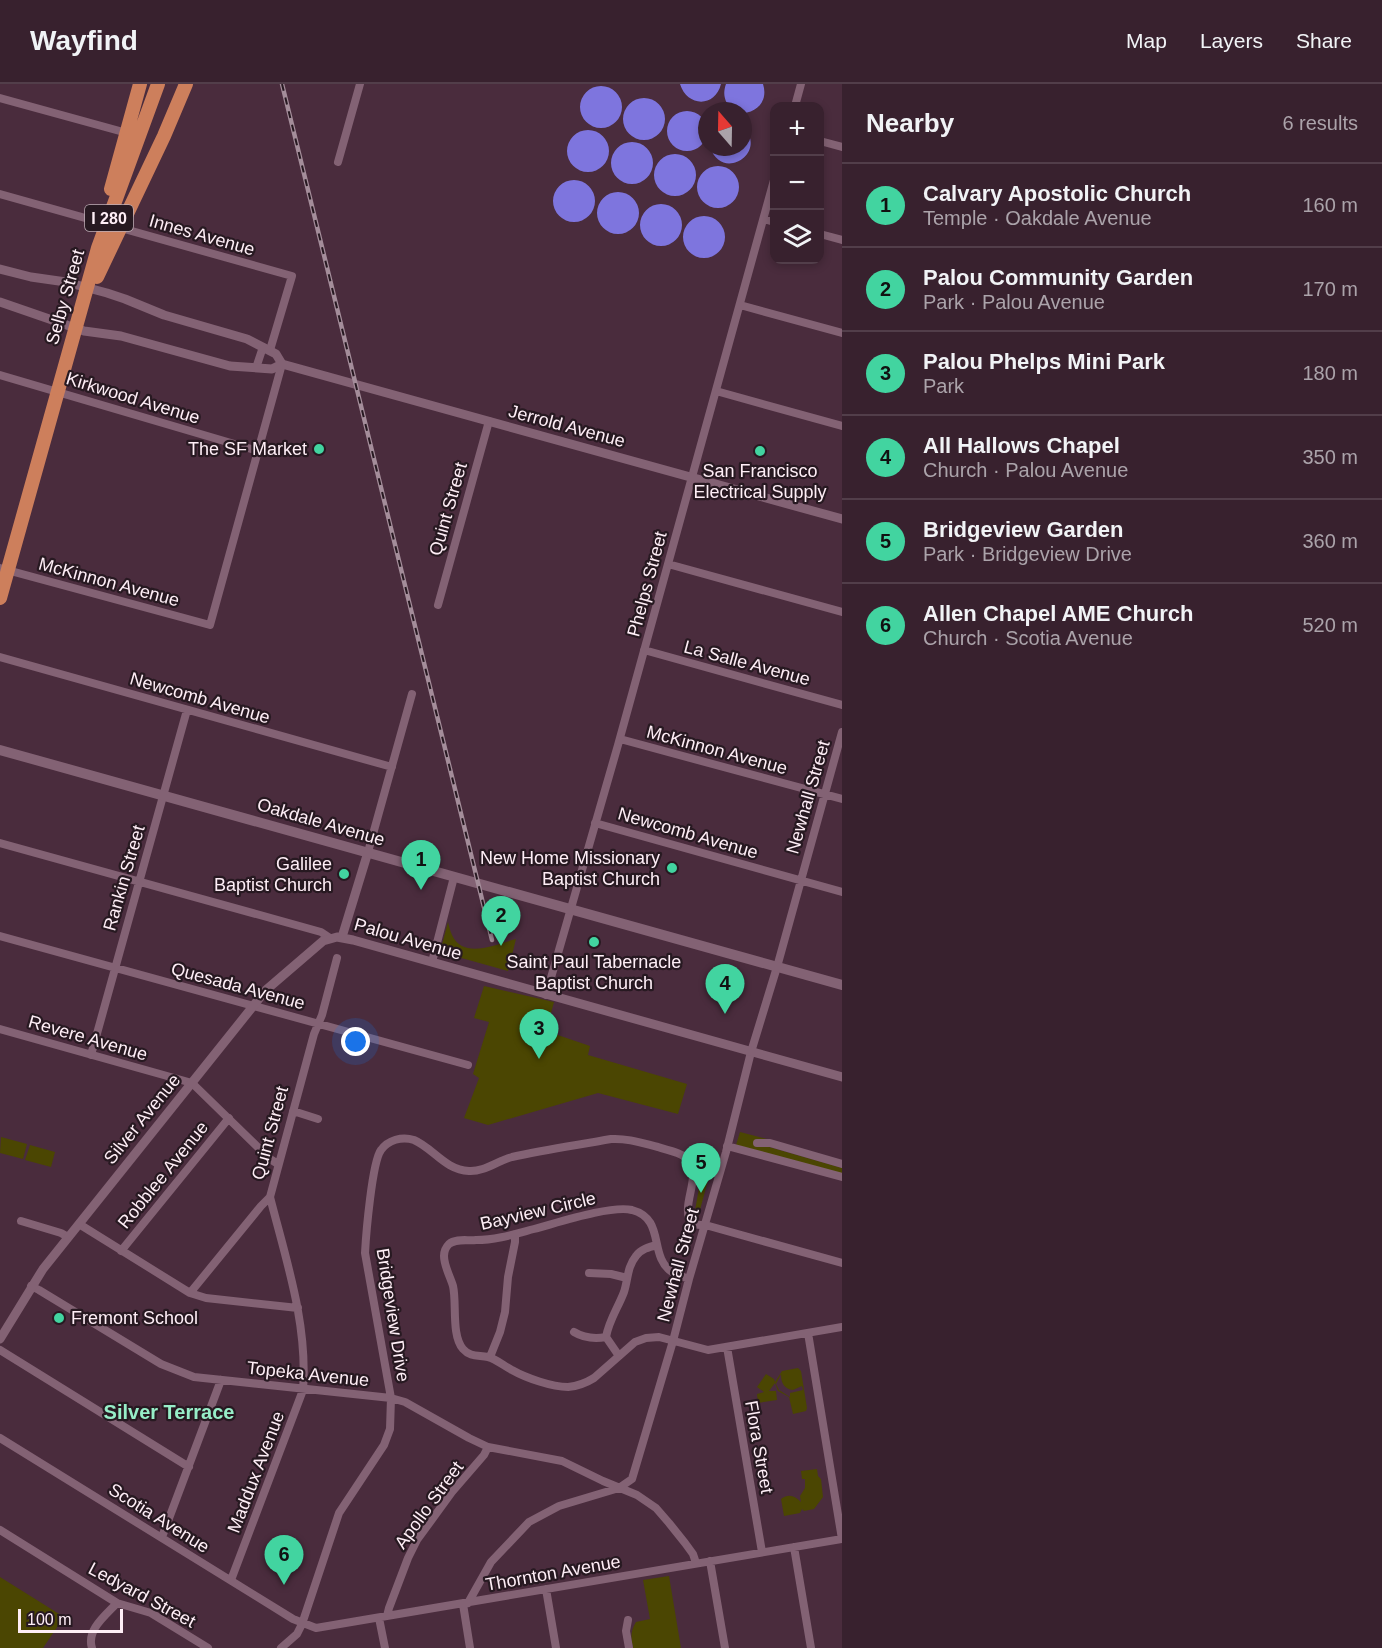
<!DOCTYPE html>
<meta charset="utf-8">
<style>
body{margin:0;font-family:Arial,sans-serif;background:#3f2936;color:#f1f3f6}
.controls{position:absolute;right:18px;top:18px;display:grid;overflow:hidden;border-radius:12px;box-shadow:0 3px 9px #0003}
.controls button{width:54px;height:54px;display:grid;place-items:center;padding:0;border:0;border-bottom:2px solid #523e4a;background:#38212e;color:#f1f3f6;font:30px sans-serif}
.compass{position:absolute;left:698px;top:18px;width:54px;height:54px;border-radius:50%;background:#38212e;box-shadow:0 3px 9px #0003;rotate:340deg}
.scale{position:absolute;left:18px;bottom:15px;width:105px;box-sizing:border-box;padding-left:6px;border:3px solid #feeef6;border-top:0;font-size:16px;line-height:21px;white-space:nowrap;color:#feeef6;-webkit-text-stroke:4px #271921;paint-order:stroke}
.you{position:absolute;left:356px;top:958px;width:21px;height:21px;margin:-15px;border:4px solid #fff;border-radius:50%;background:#1a73e8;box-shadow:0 0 0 9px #1a73e833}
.badge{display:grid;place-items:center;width:39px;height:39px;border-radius:50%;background:#42d4a0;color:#111;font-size:20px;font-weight:700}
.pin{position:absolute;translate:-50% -50px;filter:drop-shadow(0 2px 3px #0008)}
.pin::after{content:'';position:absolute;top:32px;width:21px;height:18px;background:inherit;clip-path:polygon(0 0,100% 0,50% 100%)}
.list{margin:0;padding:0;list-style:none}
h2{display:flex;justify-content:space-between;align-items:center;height:78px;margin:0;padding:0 24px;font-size:26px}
h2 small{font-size:20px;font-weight:400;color:#aba3aa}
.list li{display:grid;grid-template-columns:39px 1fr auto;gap:18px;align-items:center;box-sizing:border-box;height:84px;padding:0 24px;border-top:2px solid #523e4a}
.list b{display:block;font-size:22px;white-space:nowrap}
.list p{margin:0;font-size:20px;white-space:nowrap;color:#aba3aa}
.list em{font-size:20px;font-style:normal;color:#aba3aa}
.icon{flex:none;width:33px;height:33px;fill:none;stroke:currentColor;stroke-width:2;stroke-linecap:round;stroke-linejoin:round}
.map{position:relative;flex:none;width:842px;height:1564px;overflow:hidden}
header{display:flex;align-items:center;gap:36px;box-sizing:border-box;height:84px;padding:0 30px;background:#38212e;border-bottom:2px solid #523e4a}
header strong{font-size:28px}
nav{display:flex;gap:33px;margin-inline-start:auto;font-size:21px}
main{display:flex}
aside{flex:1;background:#38212e}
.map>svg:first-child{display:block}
.green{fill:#4b4602;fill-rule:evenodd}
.water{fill:#7e75de}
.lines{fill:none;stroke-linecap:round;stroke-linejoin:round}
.minor{stroke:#836274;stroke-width:8}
.tertiary{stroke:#836274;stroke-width:9}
.secondary{stroke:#836274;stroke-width:10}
.motorway{stroke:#cd7f5c;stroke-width:14}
.rail-casing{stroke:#a48d9a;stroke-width:4.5}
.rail{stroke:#271921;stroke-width:2;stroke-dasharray:7;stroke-linecap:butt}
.poi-dot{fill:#42d4a0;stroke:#271921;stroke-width:2}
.labels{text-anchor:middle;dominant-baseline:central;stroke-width:4.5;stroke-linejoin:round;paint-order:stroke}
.shield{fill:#271921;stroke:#beaeb6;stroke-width:1.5}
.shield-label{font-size:16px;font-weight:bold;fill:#feeef6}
.street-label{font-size:18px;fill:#feeef6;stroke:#271921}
.poi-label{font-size:18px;fill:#feeef6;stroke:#271921;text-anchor:end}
.neighbourhood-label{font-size:20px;font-weight:bold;fill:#97eec8;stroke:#271921}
</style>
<header>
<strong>Wayfind</strong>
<nav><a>Map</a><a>Layers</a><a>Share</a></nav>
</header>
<main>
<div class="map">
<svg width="842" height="1564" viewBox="0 0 842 1564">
<rect width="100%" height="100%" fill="#4a2c3d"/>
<path class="green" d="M448 838C449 842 450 847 452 851 463 876 497 860 516 855L508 887 440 868Z
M484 902 554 918 546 947 590 962 588 971 687 1000 678 1030 598 1009 488 1041 464 1034 479 994 473 990 489 938 474 934Z
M740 1048 771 1056 769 1063 842 1084V1090L736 1061Z
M1 1053 27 1060 23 1075 0 1069Z
M30 1061 55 1068 51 1083 25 1076Z
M701 1087 710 1089 698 1133 696 1134 694 1132 701 1093Z
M798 1284 801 1287 807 1324 806 1327 793 1330 789 1313 778 1307 775 1299 769 1307H776L777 1316 758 1319 757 1310 764 1308 757 1303 766 1290 774 1295 775 1298 782 1287ZM781 1290C781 1299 784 1305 793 1306L802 1302 803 1306 790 1309V1313L779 1306 776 1300Z
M817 1385 818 1392 821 1395 823 1413 814 1425 804 1427 802 1425 800 1429 784 1432 781 1415C789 1409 795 1412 801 1418L800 1412 805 1404V1395H802L801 1387Z
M669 1492 681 1564H633C631 1554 630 1548 636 1538L650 1535 643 1496Z
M0 1493 64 1533 43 1564H0Z"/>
<path class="water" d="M680 0H721C715 24 687 23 680 0Z
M726 0H763C768 15 759 28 743 29V27H734C725 20 722 11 726 0Z
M580 23a21 21 0 1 1 42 0a21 21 0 1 1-42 0Z
M623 35a21 21 0 1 1 42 0a21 21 0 1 1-42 0Z
M667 47a20 20 0 1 1 40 0a20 20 0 1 1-40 0Z
M743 43C769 68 722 99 710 63H743Z
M567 67a21 21 0 1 1 42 0a21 21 0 1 1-42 0Z
M611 79a21 21 0 1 1 42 0a21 21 0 1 1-42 0Z
M654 91a21 21 0 1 1 42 0a21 21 0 1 1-42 0Z
M697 103a21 21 0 1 1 42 0a21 21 0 1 1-42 0Z
M553 117a21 21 0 1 1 42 0a21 21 0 1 1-42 0Z
M597 129a21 21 0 1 1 42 0a21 21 0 1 1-42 0Z
M640 141a21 21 0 1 1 42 0a21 21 0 1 1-42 0Z
M683 153a21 21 0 1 1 42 0a21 21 0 1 1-42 0Z"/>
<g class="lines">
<path class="minor" d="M0 14 127 49
M795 22 801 0
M820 57 842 63
M338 78 360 0
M0 110 292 192 270 266
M764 135 774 138
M820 150 842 156
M740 221 842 249
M256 284 263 263
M0 291 258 367
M716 307 842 342
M668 480 842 528
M0 484 210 541 282 280
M438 521 489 337
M644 566 842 621
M0 573 392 683
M620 655 842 715
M595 739 842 808
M0 759 321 848 330 854
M368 768 412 610
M0 852 468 981
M432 878 454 793
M546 911 618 661 774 96
M0 945 192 999 270 1075 278 1080
M91 971 187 626
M293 1027 318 1035
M757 1059H770L842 1080
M727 1062 842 1093
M21 1137 61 1149 68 1153
M79 1140 190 1209 206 1214 298 1224
M121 1167 229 1034
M589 1189 611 1190 627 1194
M689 1195C683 1193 677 1191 672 1188 648 1172 666 1135 632 1126 611 1121 557 1139 534 1145 515 1150 496 1156 476 1156 468 1157 456 1154 449 1160 446 1163 444 1167 444 1172 444 1182 450 1192 453 1202 457 1219 451 1251 463 1265 470 1273 478 1271 488 1273 496 1275 504 1282 512 1286 526 1294 552 1303 568 1303 578 1302 586 1299 594 1294L635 1258 646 1254 659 1253 708 1266 842 1243
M31 1202 39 1206 161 1280 194 1293 391 1314 405 1318 469 1354 488 1363 562 1377 603 1397 637 1411 656 1424 669 1439 685 1459 693 1470 696 1479
M190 1209 261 1122 270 1113 314 950 322 931 337 874
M574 1248C584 1254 595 1255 606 1253
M727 1263 762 1468
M0 1266 189 1383
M619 1272 606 1253C609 1236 618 1224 624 1208 628 1196 627 1183 636 1172 641 1165 649 1163 657 1161
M490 1273 500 1248 505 1228 508 1193 515 1158V1150
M0 1354 293 1535 316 1544 842 1455 808 1249
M0 1446 117 1519 151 1529 208 1564
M162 1453 221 1296
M794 1463 811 1564
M710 1477 725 1564
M231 1496 303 1306C308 1240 286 1176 270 1113
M546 1505 556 1564
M468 1519 491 1478 529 1438 559 1422 619 1404 632 1395 673 1257 689 1195 726 1068 751 968 777 883 842 648
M463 1520 470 1564
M387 1532 389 1524 408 1474 417 1456 452 1408 484 1371 488 1363
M379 1534 385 1564
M628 1536 626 1547 629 1564
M92 1564C86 1546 106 1531 117 1519
M281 1564 297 1550 302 1540 339 1429 384 1361 390 1345 391 1314 365 1169C366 1151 372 1078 381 1066 388 1056 402 1052 414 1056 433 1064 445 1086 469 1087 484 1088 497 1077 512 1073 544 1066 578 1061 611 1055 627 1054 642 1059 658 1063 666 1066 677 1067 685 1073 706 1089 678 1121 692 1140L709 1142 842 1179"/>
<path class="tertiary" d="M0 185 31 193 66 198 107 209 125 215 164 231 247 255 276 270 282 280 842 435
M0 218 84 247 121 252 230 282 272 285 282 280
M342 853 368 768
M0 1255 43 1185 266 906 323 857 337 853 353 856 842 993"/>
<path class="secondary" d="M0 666 842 901"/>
<path class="motorway" d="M111 105 140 0
M97 193 164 52 186 0
M0 514 98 164 158 0"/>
<defs>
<path id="rail" d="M282 0 492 856"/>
</defs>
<use href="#rail" class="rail-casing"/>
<use href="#rail" class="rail"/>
</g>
<g class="poi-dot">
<circle cx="319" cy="365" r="6"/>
<circle cx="760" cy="367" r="6"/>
<circle cx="672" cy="784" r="6"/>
<circle cx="344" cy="790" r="6"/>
<circle cx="594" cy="858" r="6"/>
<circle cx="59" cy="1234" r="6"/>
</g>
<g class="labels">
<rect class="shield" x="85" y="121" width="48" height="26" rx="4.5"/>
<g class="shield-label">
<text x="109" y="134">I 280</text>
</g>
<g class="street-label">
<text transform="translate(202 151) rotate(16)">Innes Avenue</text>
<text transform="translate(65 213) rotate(-74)">Selby Street</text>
<text transform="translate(133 314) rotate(17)">Kirkwood Avenue</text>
<text transform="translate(567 342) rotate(15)">Jerrold Avenue</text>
<text transform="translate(448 425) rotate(-74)">Quint Street</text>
<text transform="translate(109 498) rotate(15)">McKinnon Avenue</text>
<text transform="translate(647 500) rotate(-75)">Phelps Street</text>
<text transform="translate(747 579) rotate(15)">La Salle Avenue</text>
<text transform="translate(200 614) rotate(16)">Newcomb Avenue</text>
<text transform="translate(717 666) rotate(15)">McKinnon Avenue</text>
<text transform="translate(808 713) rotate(-74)">Newhall Street</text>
<text transform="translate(321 738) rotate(16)">Oakdale Avenue</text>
<text transform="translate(688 749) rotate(16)">Newcomb Avenue</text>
<text transform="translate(124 794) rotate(-74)">Rankin Street</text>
<text transform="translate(408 855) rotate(16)">Palou Avenue</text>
<text transform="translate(238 902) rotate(15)">Quesada Avenue</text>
<text transform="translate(88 954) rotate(16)">Revere Avenue</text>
<text transform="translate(142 1035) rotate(-51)">Silver Avenue</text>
<text transform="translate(270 1049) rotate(-75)">Quint Street</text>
<text transform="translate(163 1091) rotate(-51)">Robblee Avenue</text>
<text transform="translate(538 1127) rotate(-13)">Bayview Circle</text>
<text transform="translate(678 1181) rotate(-75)">Newhall Street</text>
<text transform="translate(393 1231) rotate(81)">Bridgeview Drive</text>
<text transform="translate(308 1290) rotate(6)">Topeka Avenue</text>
<text transform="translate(759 1363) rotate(80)">Flora Street</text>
<text transform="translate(256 1388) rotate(-69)">Maddux Avenue</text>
<text transform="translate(429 1421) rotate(-54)">Apollo Street</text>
<text transform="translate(159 1434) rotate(32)">Scotia Avenue</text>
<text transform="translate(553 1489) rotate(-10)">Thornton Avenue</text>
<text transform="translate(142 1511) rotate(28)">Ledyard Street</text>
</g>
<g class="poi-label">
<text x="307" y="365">The SF Market</text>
<text x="760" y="387" text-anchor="middle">San Francisco<tspan x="760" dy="21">Electrical Supply</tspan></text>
<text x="660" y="774">New Home Missionary<tspan x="660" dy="21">Baptist Church</tspan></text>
<text x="332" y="780">Galilee<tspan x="332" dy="21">Baptist Church</tspan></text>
<text x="594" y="878" text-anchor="middle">Saint Paul Tabernacle<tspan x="594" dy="21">Baptist Church</tspan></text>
<text x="71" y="1234" text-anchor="start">Fremont School</text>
</g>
<g class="neighbourhood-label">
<text x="169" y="1328">Silver Terrace</text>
</g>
</g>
</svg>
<div class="controls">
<button>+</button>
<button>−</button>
<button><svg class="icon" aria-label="layers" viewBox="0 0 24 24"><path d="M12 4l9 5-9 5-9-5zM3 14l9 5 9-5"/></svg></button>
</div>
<svg class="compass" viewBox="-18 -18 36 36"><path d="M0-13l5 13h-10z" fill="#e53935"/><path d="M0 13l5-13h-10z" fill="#aba3aa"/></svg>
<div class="scale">100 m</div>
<div class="you"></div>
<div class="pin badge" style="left:421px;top:806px">1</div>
<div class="pin badge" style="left:501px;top:862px">2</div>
<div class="pin badge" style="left:539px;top:975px">3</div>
<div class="pin badge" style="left:725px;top:930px">4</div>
<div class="pin badge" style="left:701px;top:1109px">5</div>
<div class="pin badge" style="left:284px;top:1501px">6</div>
</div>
<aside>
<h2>Nearby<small>6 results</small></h2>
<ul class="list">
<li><span class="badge">1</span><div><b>Calvary Apostolic Church</b><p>Temple · Oakdale Avenue</p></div><em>160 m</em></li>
<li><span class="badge">2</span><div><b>Palou Community Garden</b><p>Park · Palou Avenue</p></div><em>170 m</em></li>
<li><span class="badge">3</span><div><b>Palou Phelps Mini Park</b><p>Park</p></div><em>180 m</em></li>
<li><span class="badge">4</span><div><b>All Hallows Chapel</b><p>Church · Palou Avenue</p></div><em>350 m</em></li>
<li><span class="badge">5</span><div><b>Bridgeview Garden</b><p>Park · Bridgeview Drive</p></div><em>360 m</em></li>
<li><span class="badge">6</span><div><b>Allen Chapel AME Church</b><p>Church · Scotia Avenue</p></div><em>520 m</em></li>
</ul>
</aside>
</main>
